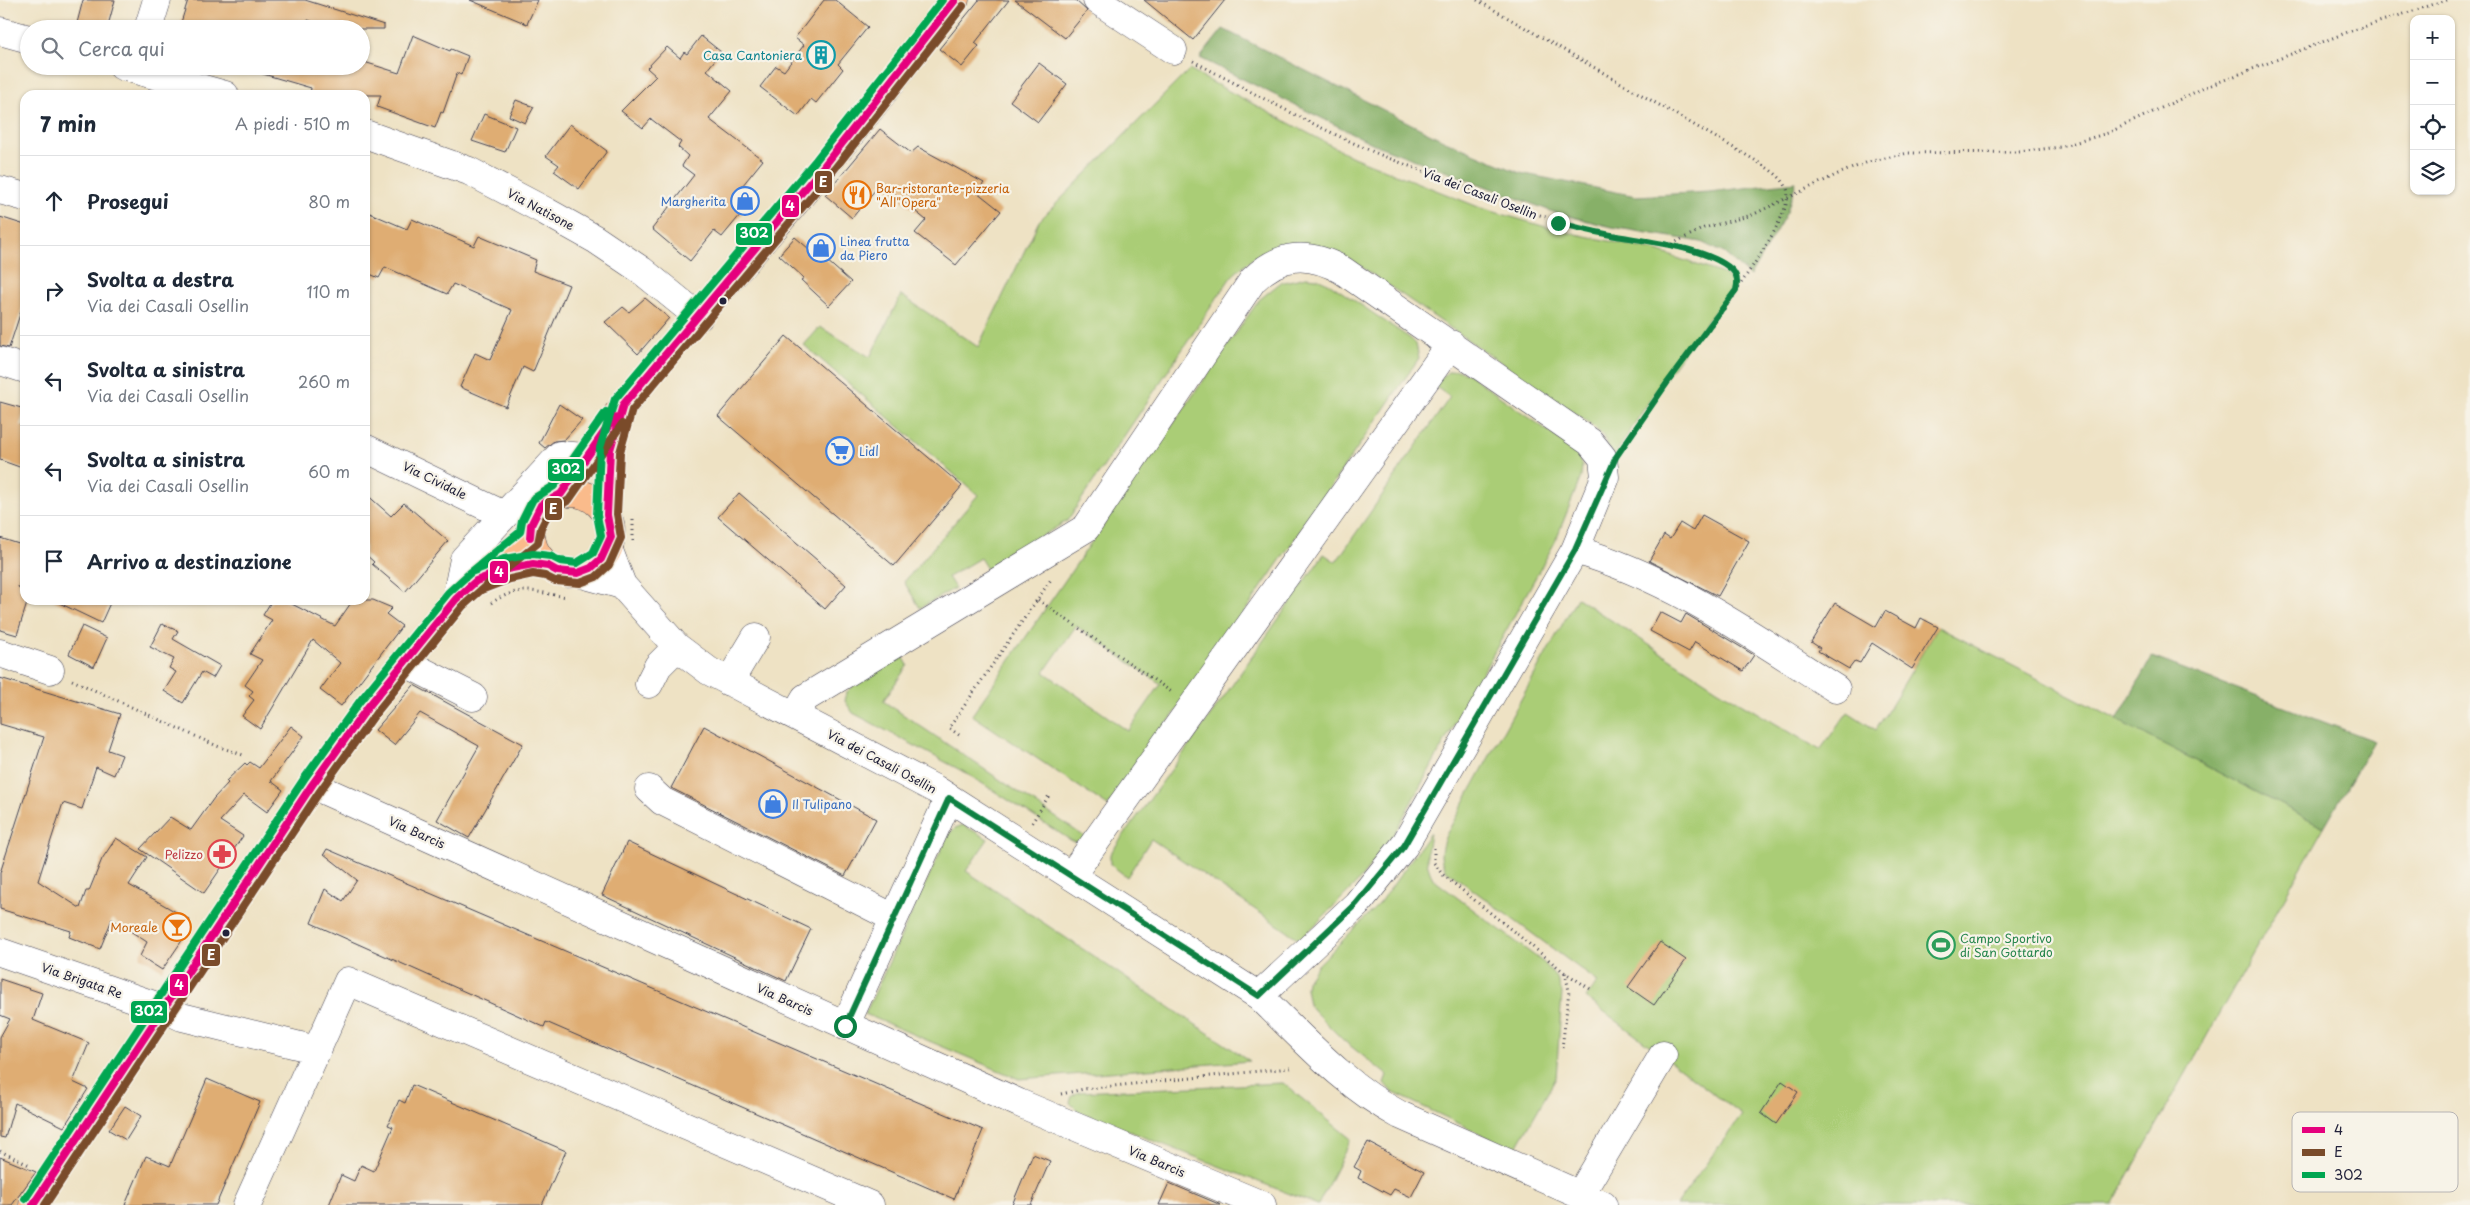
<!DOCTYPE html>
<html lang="it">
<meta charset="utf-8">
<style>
body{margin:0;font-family:"Playpen Sans",sans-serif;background:#f2f2f3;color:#1f2937}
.controls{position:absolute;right:15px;top:15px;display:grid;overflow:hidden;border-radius:10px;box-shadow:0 1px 4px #0004}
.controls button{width:45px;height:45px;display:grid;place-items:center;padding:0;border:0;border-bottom:1px solid #e0e1e3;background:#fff;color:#1f2937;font:25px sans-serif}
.stop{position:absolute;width:15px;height:15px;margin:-11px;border:4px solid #0b8043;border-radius:50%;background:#fff}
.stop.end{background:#0b8043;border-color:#fff;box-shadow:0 1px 5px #0008}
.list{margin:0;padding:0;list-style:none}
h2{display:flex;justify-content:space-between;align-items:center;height:65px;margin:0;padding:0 20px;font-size:21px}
h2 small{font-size:16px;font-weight:400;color:#747a83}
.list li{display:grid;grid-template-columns:32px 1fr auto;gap:15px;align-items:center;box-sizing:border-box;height:90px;padding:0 20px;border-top:1px solid #e0e1e3}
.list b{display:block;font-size:19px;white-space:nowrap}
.list p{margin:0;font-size:16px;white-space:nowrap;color:#747a83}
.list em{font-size:16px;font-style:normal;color:#747a83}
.icon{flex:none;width:28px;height:28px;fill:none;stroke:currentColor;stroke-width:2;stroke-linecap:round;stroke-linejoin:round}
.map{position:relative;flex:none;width:2470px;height:1205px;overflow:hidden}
.search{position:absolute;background:#fff;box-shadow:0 1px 4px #0004;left:20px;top:20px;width:350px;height:55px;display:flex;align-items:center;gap:12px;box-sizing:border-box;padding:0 18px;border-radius:28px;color:#747a83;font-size:19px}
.panel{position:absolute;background:#fff;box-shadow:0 1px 4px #0004;left:20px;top:90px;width:350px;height:515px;border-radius:15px}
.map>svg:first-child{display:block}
.green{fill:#aacd76;stroke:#667858;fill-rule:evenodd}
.forest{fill:#87b067;stroke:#546951}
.building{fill:#dfad73}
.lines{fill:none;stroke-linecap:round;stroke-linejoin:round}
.minor-casing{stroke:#413f50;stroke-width:29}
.major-casing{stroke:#413f50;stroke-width:29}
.path{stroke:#413f50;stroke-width:3;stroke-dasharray:1 4;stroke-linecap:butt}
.minor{stroke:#fff;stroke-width:28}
.major{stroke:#fabb8b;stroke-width:28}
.bus-1-casing{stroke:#f7f3e8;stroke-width:11}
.bus-2-casing{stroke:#f7f3e8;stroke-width:11}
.bus-3-casing{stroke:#f7f3e8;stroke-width:11}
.bus-1{stroke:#e5007d;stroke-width:8}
.bus-2{stroke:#7a4b2a;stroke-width:8}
.bus-3{stroke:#00a651;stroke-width:8}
.route{stroke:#0b8043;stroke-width:6}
.bus-dot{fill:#22223b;stroke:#f7f3e8;stroke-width:2}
.labels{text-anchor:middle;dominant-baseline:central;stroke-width:4.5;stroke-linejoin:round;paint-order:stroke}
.culture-label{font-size:12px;fill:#0d838f;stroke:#f7f3e8;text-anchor:end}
.food-label{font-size:12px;fill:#c56008;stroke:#f7f3e8;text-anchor:start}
.street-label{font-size:12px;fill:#22223b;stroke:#f7f3e8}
.shop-label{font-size:12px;fill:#366cbe;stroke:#f7f3e8;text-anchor:start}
.health-label{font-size:12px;fill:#be3a42;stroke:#f7f3e8;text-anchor:end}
.leisure-label{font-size:12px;fill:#27864d;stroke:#f7f3e8;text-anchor:start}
.key{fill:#f7f3e8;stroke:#b7b4b4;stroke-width:1}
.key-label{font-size:14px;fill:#22223b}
.line-badge{stroke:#f7f3e8;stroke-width:2}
.badge-label{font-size:14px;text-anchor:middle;font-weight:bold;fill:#fff}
</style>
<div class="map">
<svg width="2470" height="1205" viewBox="0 0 2470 1205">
<rect width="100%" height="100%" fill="#f7f3e8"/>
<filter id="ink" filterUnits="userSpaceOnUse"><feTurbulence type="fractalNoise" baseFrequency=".02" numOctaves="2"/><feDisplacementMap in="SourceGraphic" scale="10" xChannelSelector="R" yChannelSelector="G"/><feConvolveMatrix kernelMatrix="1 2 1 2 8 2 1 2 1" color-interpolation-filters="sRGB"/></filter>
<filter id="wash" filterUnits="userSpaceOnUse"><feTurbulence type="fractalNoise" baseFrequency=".0096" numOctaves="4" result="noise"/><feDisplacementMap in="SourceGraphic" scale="20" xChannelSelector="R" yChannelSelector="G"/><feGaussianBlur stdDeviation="1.12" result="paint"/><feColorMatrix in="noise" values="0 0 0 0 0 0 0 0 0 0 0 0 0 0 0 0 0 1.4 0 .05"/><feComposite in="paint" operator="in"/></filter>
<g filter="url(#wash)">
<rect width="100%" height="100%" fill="#eee2c4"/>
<path class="green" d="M1189 70 1353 157 1481 208 1556 230 1657 251 1723 274 1732 282 1731 289 1657 389 1613 457 1603 436 1592 425 1350 259C1301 233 1270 239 1231 277L1067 521 987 569 980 558 948 577 955 588 920 608 904 582 978 495 804 345 820 327 870 357 901 295 978 347 1039 221Z
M1306 277 1317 278 1330 284 1411 339 1416 344 1419 358 1184 700 1108 806 972 715 1259 300 1280 283ZM1076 626 1161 684 1128 731 1044 672Z
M1457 370 1467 373 1576 451 1582 466 1581 477 1555 542 1390 841 1356 884 1300 940 1151 839 1127 877 1110 864V854L1214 711 1324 554 1336 562 1450 397 1433 385 1448 372Z
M1577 598 1717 689 1820 750 1848 712 1876 730 1938 627 2324 827 2112 1205H1676L1742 1115 1586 998 1598 982 1446 870C1438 858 1441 848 1446 835Z
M902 655 908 665 883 701 1085 837 1080 842 1072 841 966 773 853 713 845 701 847 692 855 684Z
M963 825 988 839 966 871 1250 1061 1019 1079 865 1014 948 835 955 828Z
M1430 833C1427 852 1424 864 1434 880L1544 963 1557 978 1562 993 1556 1078 1515 1150 1392 1092 1384 1083 1387 1075 1343 1040 1315 1012 1309 1005 1306 988 1307 981 1317 966 1381 902Z
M1283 1083 1351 1139 1318 1205 1078 1111 1070 1103 1072 1096 1079 1092Z"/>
<path class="forest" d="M1223 29 1443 140 1520 173 1636 196 1709 192 1796 182 1787 212 1750 276 1724 253 1701 242 1612 227 1556 213 1376 145 1200 58Z
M2152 657 2374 741 2324 827 2117 720Z"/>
<g id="blocks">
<path class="building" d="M83 0H115L107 29 77 23Z
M188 0H305L384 25V29H334L308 20 307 29H179Z
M470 0H538L527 24Z
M824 0H835L868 27 838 64 843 69 816 103 811 99 798 116 760 87 776 66 784 71 804 45 795 38Z
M979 0H1009L975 43 979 46 962 67 939 49Z
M1015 0H1075L1087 11 1065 38Z
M1144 0H1225L1193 40Z
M413 35 450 51 451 49 468 56 461 75 457 73 443 113 441 112 435 128 377 107 381 95H310L311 88 253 71 254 66H361V61L399 73Z
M701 36 721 52 707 70 732 91 709 119 763 160 738 191 751 202 722 237 714 231 690 261 652 229 694 175 682 166 688 156 678 147 681 142 651 119 643 128 621 111 656 76 647 68 667 47 680 58 684 52 687 54Z
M1039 63 1067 84 1038 122 1010 101Z
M516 100 534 107 525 123 509 116Z
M484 114 516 127 505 152 472 141Z
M570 124 607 151 579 189 554 171 559 165 546 156Z
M880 129 911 153 918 147 984 183 977 192 1001 211 956 265 915 233 926 220 881 183 852 218 825 195Z
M365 211 407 229 412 219 474 246 479 236 536 260 533 271 569 285 533 372 523 367 506 407 460 387 475 353 490 360 512 310 453 284 447 294 385 267 379 278 365 272Z
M0 217 25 225V299L9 348 0 346Z
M795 237 815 254 817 252 851 282 829 306 801 280 804 278 779 255Z
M645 298 669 318 638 354 605 322 623 307 629 312Z
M786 336 962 486 894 566 718 416Z
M0 402 25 409 20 425 25 427V469L0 460Z
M559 404 582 420 564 440 554 441 545 448 539 443Z
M365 493 391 516 404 503 448 541 405 592 372 564 374 562 365 554Z
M739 493 846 585 825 609 718 517Z
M1702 515 1749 541 1718 596 1649 561 1664 535 1670 539 1680 523 1693 531Z
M0 538 25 546V569L18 587 25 589V600H28L17 635 0 630Z
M53 600H100L110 603 101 623Z
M272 600H284L335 626 353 600H373L392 608 386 614 402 626 341 706 320 690 340 663 313 640 260 729 242 716 254 700 249 696 253 691 245 685 262 660 250 654 272 620 263 615Z
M1835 603 1876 627 1885 611 1916 628 1921 618 1938 627 1912 669 1872 643 1860 663 1855 661 1849 669 1818 651 1820 648 1811 642Z
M1660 612 1681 623 1686 614 1754 655 1743 671 1695 642 1689 652 1650 631Z
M162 624 178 631 173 639 220 666 213 678 202 672 183 703 164 691 176 672 169 668 174 659 150 647Z
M82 626 107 638 94 667 69 654Z
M0 678 120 714 108 750 122 755 114 775 96 767 82 809 63 803 38 881 80 908 86 891H89L102 859 116 838 147 857 129 885 190 920 181 934 185 936 162 970 140 956 147 942 112 919 100 949 69 937 71 931 0 909V873L44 737 0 724Z
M414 685 523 744 469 838 437 820 479 746 420 713 394 745 375 730Z
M291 726 304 736 271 781 283 790 267 812 244 795 220 821 243 836 204 893 140 849 170 817 191 830 214 798 228 783 226 781 245 763 247 765 250 762 259 768Z
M704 726 876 819 845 876 671 788Z
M627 842 811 929 786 981 602 895Z
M327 849 983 1130 954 1199 546 1022 544 1027 311 923 325 889 343 901 357 880 324 854Z
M1660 942 1686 960 1654 1005 1628 987Z
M0 979 42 993 33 1020 89 1043 73 1082 88 1089 64 1127 15 1103 5 1138 0 1137V1037L10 1019 0 1015Z
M207 1079 260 1102 216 1205H125L146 1156 170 1166Z
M1782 1081 1798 1092 1776 1124 1761 1113Z
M412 1085 566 1151 542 1205H329L341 1175 354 1181 361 1165 374 1171 393 1127 388 1125 399 1100 405 1103Z
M125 1106 141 1116 126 1140 109 1130Z
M1368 1142 1424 1172 1411 1197 1394 1189 1390 1195 1358 1178 1361 1171 1354 1167Z
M1033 1154 1050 1161 1031 1205H1012Z
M0 1157 36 1172 12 1205H0Z
M1169 1183 1221 1205H1159Z"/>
</g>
</g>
<g filter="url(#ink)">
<use href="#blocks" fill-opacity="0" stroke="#413f50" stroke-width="1"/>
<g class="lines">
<defs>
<path id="minor" d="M1097 0 1173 50
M148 29 157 0
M0 31 29 39
M122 66 225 95
M365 134 469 171 545 211 595 239 641 270 699 317
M0 190 25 197
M0 361 25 369
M365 448 504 515
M608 548 622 585 677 647 709 671 935 789 1259 996 1357 904 1404 846 1575 550 1605 477 1603 458 1590 442 1342 270C1309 252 1281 252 1253 280L1086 528 805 698 795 715
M1575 550C1670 577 1753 636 1836 689
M578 573 622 585
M456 599 464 559 560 455 585 457
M0 653 50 670
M404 662 473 697
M729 682 756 637
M649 684 658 666 677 647
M312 785 1019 1103 1262 1205
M649 789 662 801 894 918
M1071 876 1451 344
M0 952 165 1009 182 1017 317 1050
M1259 996C1304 1039 1345 1086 1400 1115L1603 1205
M845 1026 949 798
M1580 1195 1663 1055
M247 1205 348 981 870 1205"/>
<path id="major" d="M531 533a40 40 0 1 1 80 0a40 40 0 1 1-80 0Z
M561 494C620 401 695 321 766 237 832 160 893 80 955 0
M607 515 610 450 618 421
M33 1205 303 799 368 707 456 599 494 564 530 537"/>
</defs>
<use href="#minor" class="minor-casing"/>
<use href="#major" class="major-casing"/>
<path class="path" d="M1477 0 1753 159C1765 167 1782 175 1787 189 1794 210 1750 269 1738 288
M1193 61C1253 93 1314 126 1376 153 1408 166 1440 177 1472 190 1512 205 1552 221 1594 231 1623 239 1722 248 1736 275 1740 283 1736 290 1733 297L1667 383 1623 447
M1672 244 1704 228 1752 215 1838 174 1868 162 1908 153 2018 152 2060 147 2108 133 2206 87 2348 32 2447 0
M633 541V518
M1038 600 1173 693
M491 603C523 583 535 593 568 597
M72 680 217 746 243 755
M959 735 949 728 1052 578
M1032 823 1050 794
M1434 848V863L1442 874 1564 972 1592 990
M1562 1048 1569 991 1565 972
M1061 1094 1084 1089 1290 1068
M0 1151 31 1166"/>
<use href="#minor" class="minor"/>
<use href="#major" class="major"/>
<defs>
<path id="bus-1" d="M530 537 531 525 541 505 561 494 614 418
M33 1205 312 785 368 707 456 599 476 581 507 569 533 564 548 566 557 571 578 573 591 568 601 559 611 537 607 515 610 450 623 405 824 166 955 0"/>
<path id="bus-2" d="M482 589 538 543 541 528 549 512 569 500 622 424
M45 1205 320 791 376 713 463 606 481 590 510 579 533 574 545 576 555 581 580 583 596 577 609 565 621 538 617 514 620 452 632 410 832 172 963 6"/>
<path id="bus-3" d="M470 573 520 532 522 521 533 499 554 486 606 412
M25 1199 304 779 360 701 448 593 471 572 504 559 533 554 550 556 560 561 577 563 593 553 601 536 597 515 600 448 615 399 816 160 942 0"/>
</defs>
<use href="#bus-1" class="bus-1-casing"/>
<use href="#bus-2" class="bus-2-casing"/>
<use href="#bus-3" class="bus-3-casing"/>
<use href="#bus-1" class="bus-1"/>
<use href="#bus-2" class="bus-2"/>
<use href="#bus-3" class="bus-3"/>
</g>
</g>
<g class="lines" filter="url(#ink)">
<path class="route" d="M845 1026 949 798 1259 996 1356 904 1404 846 1575 550 1616 457 1667 383 1736 290C1738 282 1738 275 1731 269 1706 247 1643 241 1611 235 1593 232 1576 227 1558 223"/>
</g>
<defs>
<symbol id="building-ring" viewBox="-11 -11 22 22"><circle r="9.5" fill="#f7f3e8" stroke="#0f9aa8" stroke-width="1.5"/><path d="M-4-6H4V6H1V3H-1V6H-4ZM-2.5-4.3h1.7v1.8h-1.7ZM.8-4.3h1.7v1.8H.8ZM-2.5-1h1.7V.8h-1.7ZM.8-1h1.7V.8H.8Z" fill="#0f9aa8"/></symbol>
<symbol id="restaurant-ring" viewBox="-11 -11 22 22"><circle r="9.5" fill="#f7f3e8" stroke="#e8710a" stroke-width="1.5"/><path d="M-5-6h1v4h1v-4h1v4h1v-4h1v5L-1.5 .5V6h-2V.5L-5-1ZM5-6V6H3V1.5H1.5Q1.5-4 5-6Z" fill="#e8710a"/></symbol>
<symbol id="shop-ring" viewBox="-11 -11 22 22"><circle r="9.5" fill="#f7f3e8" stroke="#3f7fe0" stroke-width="1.5"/><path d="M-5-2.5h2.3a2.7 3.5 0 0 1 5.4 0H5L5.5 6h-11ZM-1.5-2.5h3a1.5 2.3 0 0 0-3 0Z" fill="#3f7fe0"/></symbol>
<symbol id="supermarket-ring" viewBox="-11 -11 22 22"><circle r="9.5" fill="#f7f3e8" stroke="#3f7fe0" stroke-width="1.5"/><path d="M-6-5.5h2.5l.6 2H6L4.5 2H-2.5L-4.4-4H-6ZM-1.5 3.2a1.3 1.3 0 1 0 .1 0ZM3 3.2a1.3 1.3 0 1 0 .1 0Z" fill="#3f7fe0"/></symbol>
<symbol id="pharmacy-ring" viewBox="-11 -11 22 22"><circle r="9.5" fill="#f7f3e8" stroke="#e0444e" stroke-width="1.5"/><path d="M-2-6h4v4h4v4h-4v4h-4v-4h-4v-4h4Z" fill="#e0444e"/></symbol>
<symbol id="bar-ring" viewBox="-11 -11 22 22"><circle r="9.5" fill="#f7f3e8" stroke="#e8710a" stroke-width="1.5"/><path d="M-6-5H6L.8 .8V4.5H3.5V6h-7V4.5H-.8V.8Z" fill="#e8710a"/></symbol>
<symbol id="stadium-ring" viewBox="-11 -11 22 22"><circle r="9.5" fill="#f7f3e8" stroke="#2e9e5b" stroke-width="1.5"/><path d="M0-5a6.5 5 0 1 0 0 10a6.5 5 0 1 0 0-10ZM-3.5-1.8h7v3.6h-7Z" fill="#2e9e5b"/></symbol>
</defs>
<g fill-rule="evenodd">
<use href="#building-ring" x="805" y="39" width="32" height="32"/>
<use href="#restaurant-ring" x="841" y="179" width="32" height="32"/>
<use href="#shop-ring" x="729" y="185" width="32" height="32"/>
<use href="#shop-ring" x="805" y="232" width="32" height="32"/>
<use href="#supermarket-ring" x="824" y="435" width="32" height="32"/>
<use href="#shop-ring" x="757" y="788" width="32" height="32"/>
<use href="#pharmacy-ring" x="206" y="838" width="32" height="32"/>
<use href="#bar-ring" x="161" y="911" width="32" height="32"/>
<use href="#stadium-ring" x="1925" y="929" width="32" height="32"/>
</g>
<g class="bus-dot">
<circle cx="723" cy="301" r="4.5"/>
<circle cx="226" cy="933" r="4.5"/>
</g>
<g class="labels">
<g class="culture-label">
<text x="802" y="55">Casa Cantoniera</text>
</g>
<g class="food-label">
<text x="876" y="188">Bar-ristorante-pizzeria<tspan x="876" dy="14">"All"Opera"</tspan></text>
<text x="158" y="927" text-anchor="end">Moreale</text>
</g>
<g class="street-label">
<text transform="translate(1480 193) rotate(21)">Via dei Casali Osellin</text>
<text transform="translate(541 209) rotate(28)">Via Natisone</text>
<text transform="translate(435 480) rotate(26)">Via Cividale</text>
<text transform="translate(882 761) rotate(28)">Via dei Casali Osellin</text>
<text transform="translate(417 832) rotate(24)">Via Barcis</text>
<text transform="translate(82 980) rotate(19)">Via Brigata Re</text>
<text transform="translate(785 999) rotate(24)">Via Barcis</text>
<text transform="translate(1157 1161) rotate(23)">Via Barcis</text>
</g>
<g class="shop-label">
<text x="726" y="201" text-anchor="end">Margherita</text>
<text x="840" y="241">Linea frutta<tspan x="840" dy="14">da Piero</tspan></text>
<text x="859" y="451">Lidl</text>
<text x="792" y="804">Il Tulipano</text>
</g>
<g class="health-label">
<text x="203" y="854">Pelizzo</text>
</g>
<g class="leisure-label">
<text x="1960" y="938">Campo Sportivo<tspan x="1960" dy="14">di San Gottardo</tspan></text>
</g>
</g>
<rect x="2292" y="1112" width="166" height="80" rx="8" class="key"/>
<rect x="2302" y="1127" width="23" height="6" fill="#e5007d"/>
<rect x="2302" y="1149" width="23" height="7" fill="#7a4b2a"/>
<rect x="2302" y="1172" width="23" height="6" fill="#00a651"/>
<g class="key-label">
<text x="2334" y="1135">4</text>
<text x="2334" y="1157">E</text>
<text x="2334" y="1180">302</text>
</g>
<g class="line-badge">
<rect x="814" y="170" width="19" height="24" rx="5" fill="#7a4b2a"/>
<rect x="781" y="194" width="19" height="24" rx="5" fill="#e5007d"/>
<rect x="735" y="222" width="38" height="24" rx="5" fill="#00a651"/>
<rect x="547" y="458" width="38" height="24" rx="5" fill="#00a651"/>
<rect x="544" y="497" width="19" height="24" rx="5" fill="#7a4b2a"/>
<rect x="489" y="560" width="20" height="24" rx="5" fill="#e5007d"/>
<rect x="201" y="943" width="20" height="24" rx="5" fill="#7a4b2a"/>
<rect x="169" y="973" width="20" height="24" rx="5" fill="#e5007d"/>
<rect x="130" y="1000" width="38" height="24" rx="5" fill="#00a651"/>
</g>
<g class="badge-label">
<text x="823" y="187">E</text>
<text x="790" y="211">4</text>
<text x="754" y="238">302</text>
<text x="566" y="474">302</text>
<text x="553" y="514">E</text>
<text x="499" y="577">4</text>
<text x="211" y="960">E</text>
<text x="179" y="990">4</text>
<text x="149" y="1016">302</text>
</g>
</svg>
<div class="controls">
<button>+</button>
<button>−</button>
<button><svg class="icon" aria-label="locate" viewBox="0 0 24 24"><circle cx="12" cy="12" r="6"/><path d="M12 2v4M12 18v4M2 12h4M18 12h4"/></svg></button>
<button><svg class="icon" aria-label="layers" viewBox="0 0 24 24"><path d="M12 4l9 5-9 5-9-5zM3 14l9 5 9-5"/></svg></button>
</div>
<div class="stop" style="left:845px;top:1026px"></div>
<div class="stop end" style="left:1558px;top:223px"></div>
<div class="search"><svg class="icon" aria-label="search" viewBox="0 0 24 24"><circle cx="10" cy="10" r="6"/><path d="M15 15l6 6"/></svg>Cerca qui</div>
<section class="panel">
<h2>7 min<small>A piedi · 510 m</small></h2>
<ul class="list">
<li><svg class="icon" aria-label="ahead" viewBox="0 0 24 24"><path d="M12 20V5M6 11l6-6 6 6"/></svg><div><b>Prosegui</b></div><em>80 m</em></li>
<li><svg class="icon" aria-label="right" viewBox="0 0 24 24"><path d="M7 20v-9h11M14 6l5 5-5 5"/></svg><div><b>Svolta a destra</b><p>Via dei Casali Osellin</p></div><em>110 m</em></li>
<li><svg class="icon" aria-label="left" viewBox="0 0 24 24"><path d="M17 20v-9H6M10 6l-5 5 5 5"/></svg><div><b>Svolta a sinistra</b><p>Via dei Casali Osellin</p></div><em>260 m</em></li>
<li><svg class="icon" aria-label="left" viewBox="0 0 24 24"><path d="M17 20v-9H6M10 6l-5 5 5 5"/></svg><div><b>Svolta a sinistra</b><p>Via dei Casali Osellin</p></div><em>60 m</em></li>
<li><svg class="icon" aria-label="arrive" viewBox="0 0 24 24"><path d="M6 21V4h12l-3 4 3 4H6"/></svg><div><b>Arrivo a destinazione</b></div></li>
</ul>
</section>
</div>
